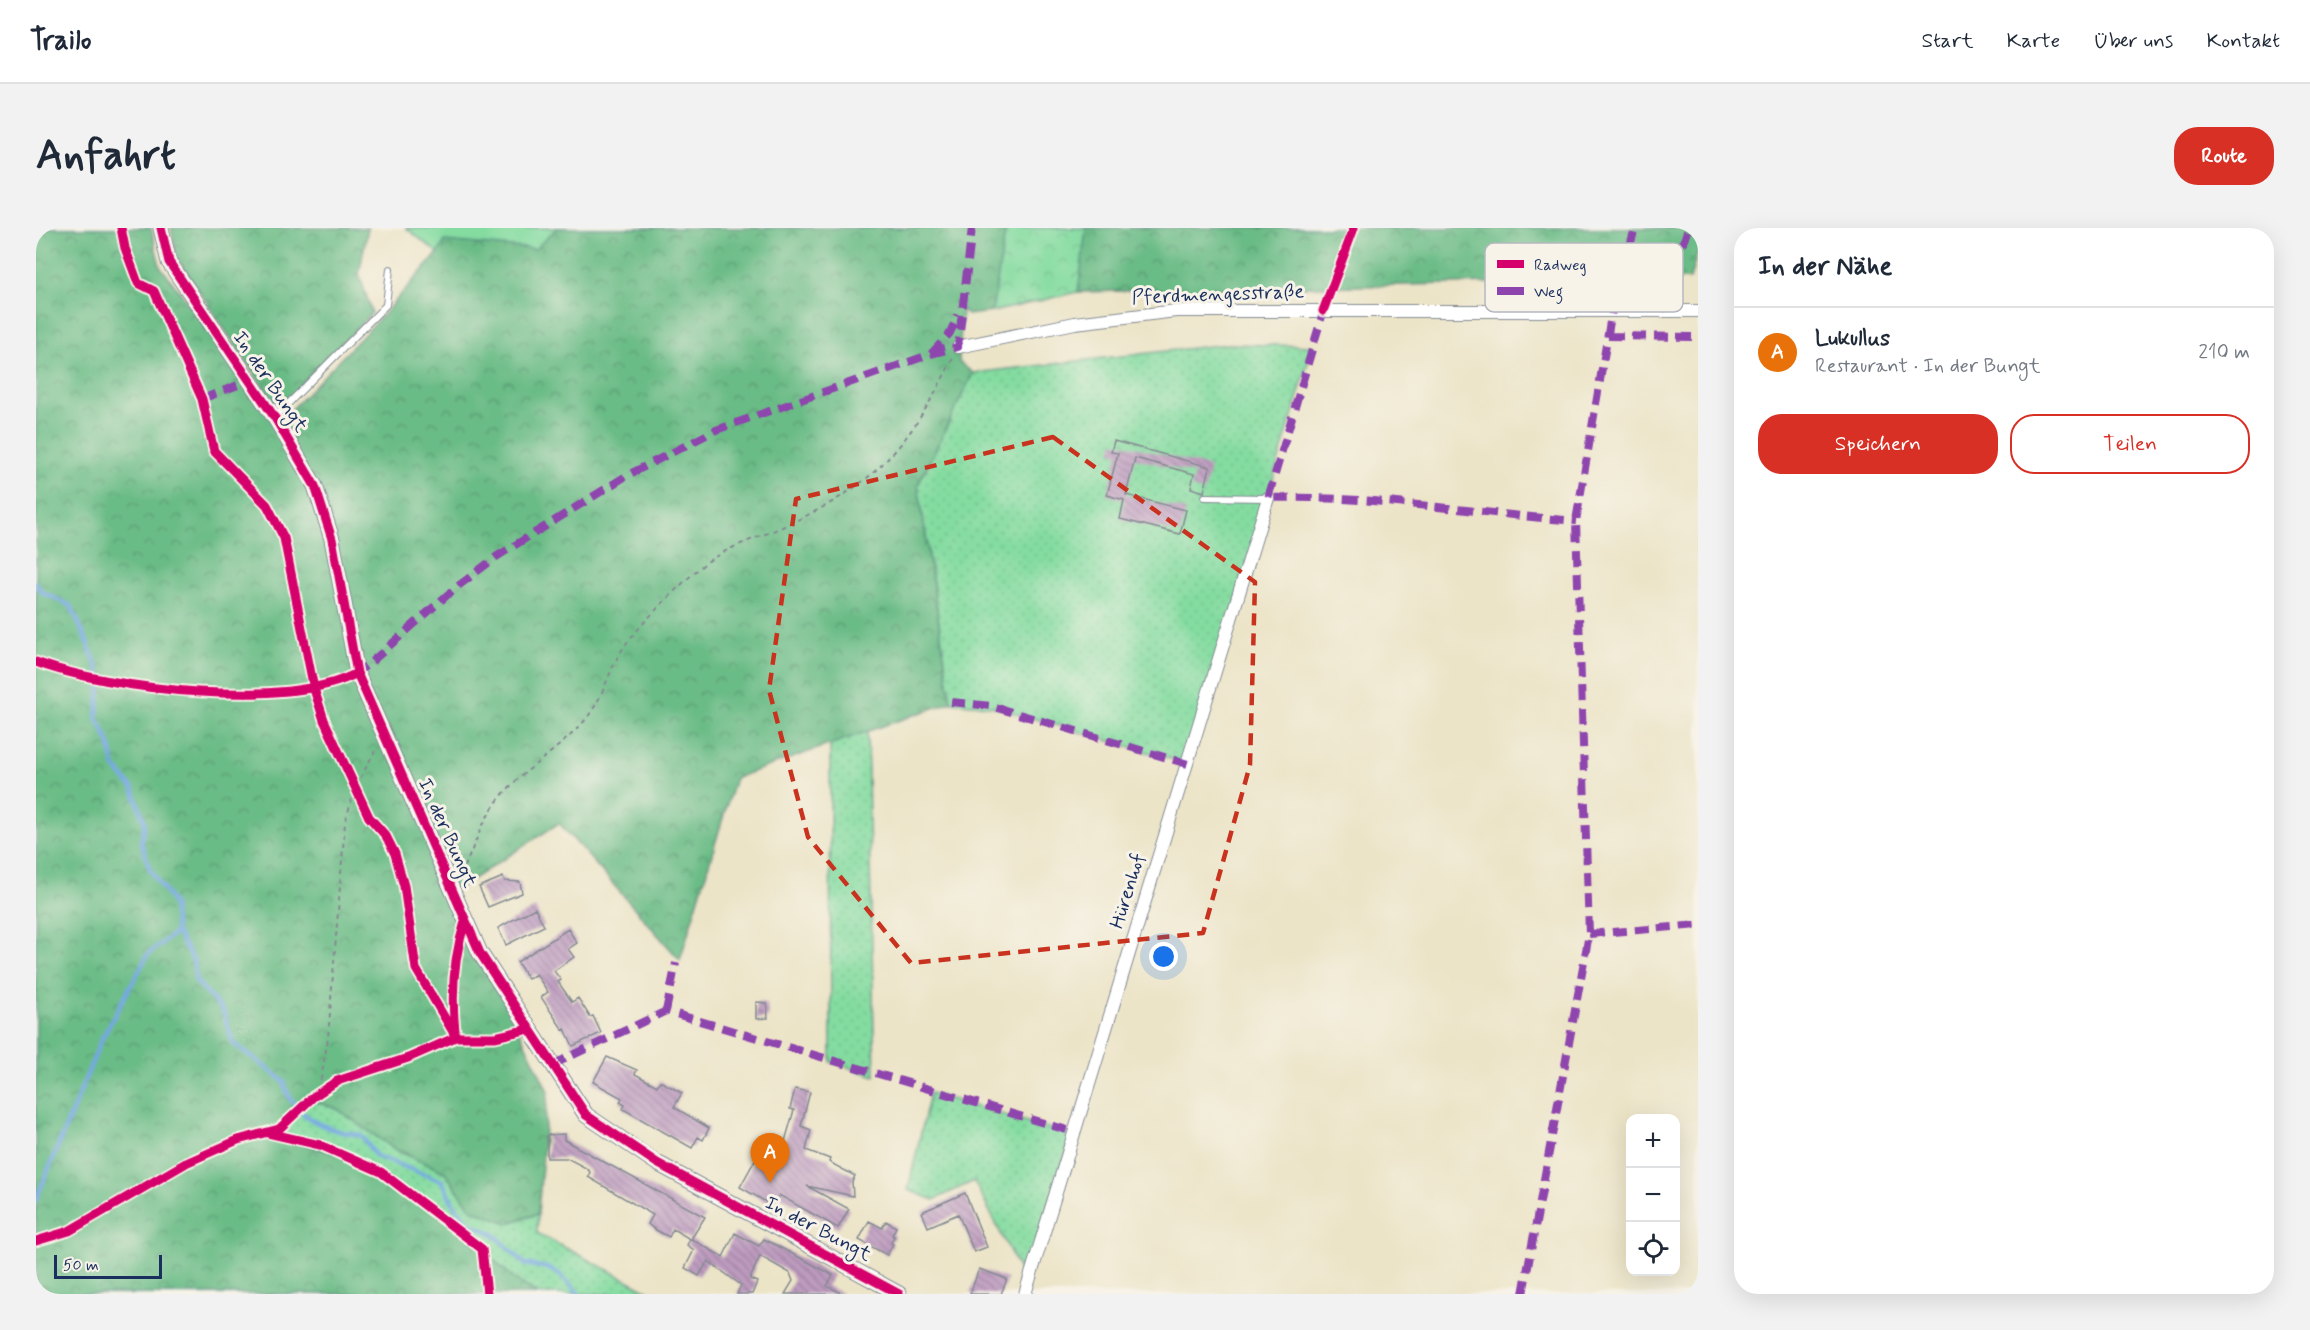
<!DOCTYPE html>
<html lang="de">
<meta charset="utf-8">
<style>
body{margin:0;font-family:Mynerve,sans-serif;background:#f2f2f3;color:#1f2937}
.controls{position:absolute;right:18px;bottom:18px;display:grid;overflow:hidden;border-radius:12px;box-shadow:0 6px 24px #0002}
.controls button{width:54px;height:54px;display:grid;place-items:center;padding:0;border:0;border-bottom:2px solid #e0e1e3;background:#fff;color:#1f2937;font:30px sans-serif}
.scale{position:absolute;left:18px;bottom:15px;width:108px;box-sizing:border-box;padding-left:6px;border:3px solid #1b2f5e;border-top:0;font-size:16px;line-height:21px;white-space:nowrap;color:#1b2f5e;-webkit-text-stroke:4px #f7f3e8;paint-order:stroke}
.you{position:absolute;left:1128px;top:729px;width:21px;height:21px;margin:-15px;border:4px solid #fff;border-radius:50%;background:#1a73e8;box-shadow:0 0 0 9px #1a73e833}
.badge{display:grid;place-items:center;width:39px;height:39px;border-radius:50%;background:#d93025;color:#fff;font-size:20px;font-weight:700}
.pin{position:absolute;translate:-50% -50px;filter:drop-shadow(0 2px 3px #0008)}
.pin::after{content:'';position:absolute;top:32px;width:21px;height:18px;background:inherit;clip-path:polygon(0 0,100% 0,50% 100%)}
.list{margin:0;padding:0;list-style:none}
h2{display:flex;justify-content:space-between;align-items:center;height:78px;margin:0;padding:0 24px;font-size:26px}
h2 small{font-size:20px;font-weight:400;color:#747a83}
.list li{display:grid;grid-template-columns:39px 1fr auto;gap:18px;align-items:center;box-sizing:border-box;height:90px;padding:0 24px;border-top:2px solid #e0e1e3}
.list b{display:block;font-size:22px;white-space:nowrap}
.list p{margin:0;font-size:20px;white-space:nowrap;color:#747a83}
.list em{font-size:20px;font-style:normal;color:#747a83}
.actions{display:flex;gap:12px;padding:18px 24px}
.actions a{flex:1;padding:14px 0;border:2px solid #d93025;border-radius:24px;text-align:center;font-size:21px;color:#d93025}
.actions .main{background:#d93025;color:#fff}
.icon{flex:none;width:33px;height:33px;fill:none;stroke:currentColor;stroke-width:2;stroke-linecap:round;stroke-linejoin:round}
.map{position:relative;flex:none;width:1662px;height:1066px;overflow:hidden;border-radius:24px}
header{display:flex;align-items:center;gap:36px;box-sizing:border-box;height:84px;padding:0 30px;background:#fff;border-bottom:2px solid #e0e1e3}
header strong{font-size:28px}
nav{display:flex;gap:33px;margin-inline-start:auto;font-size:21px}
.intro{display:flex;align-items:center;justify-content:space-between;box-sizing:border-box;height:144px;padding:0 36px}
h1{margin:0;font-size:42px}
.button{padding:15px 27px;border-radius:24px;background:#d93025;color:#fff;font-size:21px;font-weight:700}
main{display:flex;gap:36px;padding:0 36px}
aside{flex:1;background:#fff;border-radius:24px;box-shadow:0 6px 24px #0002}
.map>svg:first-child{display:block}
.grass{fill:url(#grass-dots);stroke:#50867f;stroke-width:1.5}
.forest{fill:url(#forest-crowns);stroke:#437672;stroke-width:1.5}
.park{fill:url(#park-crowns);stroke:#50867f;stroke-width:1.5}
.pitch{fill:#84dca0;stroke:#50867f;stroke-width:1.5}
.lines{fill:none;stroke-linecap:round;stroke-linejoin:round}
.stream{stroke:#74a8e1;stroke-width:4.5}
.building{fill:url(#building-back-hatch)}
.service-casing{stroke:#848a92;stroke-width:8}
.minor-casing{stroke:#848a92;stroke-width:14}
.tertiary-casing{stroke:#848a92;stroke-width:17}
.path{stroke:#848a92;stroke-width:2;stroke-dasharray:4.5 4.5;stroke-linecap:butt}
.service{stroke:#fff;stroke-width:6}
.minor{stroke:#fff;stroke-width:12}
.tertiary{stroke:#fff;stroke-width:15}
.quiet{stroke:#8e44ad;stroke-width:8;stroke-dasharray:15 8;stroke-linecap:butt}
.cycleway-casing{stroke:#f7f3e8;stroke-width:13}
.cycleway{stroke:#d6006c;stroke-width:9}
.marked{fill:none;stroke:#c8321e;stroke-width:4.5;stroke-dasharray:12 8;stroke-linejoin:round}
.labels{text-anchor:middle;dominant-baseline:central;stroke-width:6;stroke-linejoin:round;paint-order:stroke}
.street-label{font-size:20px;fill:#1b2f5e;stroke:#f7f3e8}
.key{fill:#f7f3e8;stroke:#b5b8bf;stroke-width:1.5}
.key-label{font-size:16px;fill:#1b2f5e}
</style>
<header>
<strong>Trailo</strong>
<nav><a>Start</a><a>Karte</a><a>Über uns</a><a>Kontakt</a></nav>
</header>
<div class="intro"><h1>Anfahrt</h1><a class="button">Route</a></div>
<main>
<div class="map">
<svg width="1662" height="1066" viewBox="0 0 1662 1066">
<defs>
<pattern id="grass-dots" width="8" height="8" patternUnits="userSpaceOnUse" patternTransform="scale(1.5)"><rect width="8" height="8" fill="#84dca0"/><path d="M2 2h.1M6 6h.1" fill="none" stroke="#71bd8c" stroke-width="1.8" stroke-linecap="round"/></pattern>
<pattern id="forest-crowns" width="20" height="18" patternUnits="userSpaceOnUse" patternTransform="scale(1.5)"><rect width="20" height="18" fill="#6bbc86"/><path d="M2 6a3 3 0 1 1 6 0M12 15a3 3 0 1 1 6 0" fill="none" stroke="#579971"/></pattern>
<pattern id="park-crowns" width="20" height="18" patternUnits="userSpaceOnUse" patternTransform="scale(1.5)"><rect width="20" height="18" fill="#84dca0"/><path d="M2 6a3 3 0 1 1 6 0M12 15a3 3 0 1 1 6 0" fill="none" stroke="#71bd8c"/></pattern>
<pattern id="building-back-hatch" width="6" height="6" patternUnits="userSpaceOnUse" patternTransform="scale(1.5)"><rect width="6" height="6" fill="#be9bc0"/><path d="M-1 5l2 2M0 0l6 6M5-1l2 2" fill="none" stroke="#9a7f9f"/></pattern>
</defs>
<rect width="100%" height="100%" fill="#f7f3e8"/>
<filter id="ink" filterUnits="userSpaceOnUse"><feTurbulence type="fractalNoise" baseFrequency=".0167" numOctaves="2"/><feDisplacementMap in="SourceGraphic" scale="12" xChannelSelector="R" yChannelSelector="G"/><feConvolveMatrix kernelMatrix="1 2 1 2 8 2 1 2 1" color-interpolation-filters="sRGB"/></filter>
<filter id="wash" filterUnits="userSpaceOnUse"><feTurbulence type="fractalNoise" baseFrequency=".008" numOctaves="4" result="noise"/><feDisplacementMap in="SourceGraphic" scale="24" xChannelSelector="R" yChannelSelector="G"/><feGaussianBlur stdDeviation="1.35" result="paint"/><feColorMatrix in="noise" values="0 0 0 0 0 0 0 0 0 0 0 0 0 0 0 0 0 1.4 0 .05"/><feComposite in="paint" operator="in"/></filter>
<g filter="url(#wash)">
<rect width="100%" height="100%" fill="#ece4c7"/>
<path class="grass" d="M1192 116 1277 118 1152 536 955 478 915 474 882 257 937 145Z
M831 503 839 848 795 834 794 516Z
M894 865 1036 907 988 1051 938 953 898 972 872 962Z
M270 870 301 881 360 922 409 944 422 963 472 995 502 986 501 1005 618 1066H503L484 1057 469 1044 294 922 259 915 243 908 254 880Z"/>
<path class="forest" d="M0 0H115L124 38 212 153 247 190 343 91 402 25 409 13 499 21 521 0H970L956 84 931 87 926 80 923 134 937 145 882 257 915 474 699 550 644 732 523 595 417 664 512 863 502 986 472 995 435 981 409 944 360 922 301 881 270 870 254 880 243 908C274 922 309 923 338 942 375 965 412 993 445 1021 465 1037 479 1055 503 1066H0Z
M135 0H332L323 46 336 85 252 171 237 174 141 30Z
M1050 0H1662V22L1654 51 1042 64Z"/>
<path class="park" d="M970 0H1050L1042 64 956 84Z"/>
<path class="pitch" d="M370 0H521L499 21 409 13 402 25Z"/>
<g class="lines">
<path class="stream" d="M0 355 6 364 35 378 51 414 62 441 64 459 61 490 73 514 78 538 97 561 109 595 105 614 114 641 137 675 140 704 157 732 160 753 187 783 197 815 248 853C254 888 292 904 325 907L340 928 406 953 418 977 433 995 458 1006 489 1036 511 1040 523 1046 543 1066
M0 972 66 810 112 726 140 704"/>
</g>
<g id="blocks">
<path class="building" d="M1078 213 1174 239 1168 264 1155 260 1158 246 1099 230 1090 267 1150 282 1144 306 1084 291 1088 272 1071 267 1082 225 1075 224Z
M467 649 469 653 484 654 486 665 452 679 443 659Z
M499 680 508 698 470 717 462 700Z
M532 701 541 715 532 721 538 729 518 743 525 752 522 754 536 774 542 770 554 789 557 788 565 805 537 818 529 801 527 802 505 769 512 764 500 746 492 751 481 734Z
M720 774 731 775 732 790 720 791Z
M571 829 601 842 599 846 621 858 624 853 646 865 638 879 673 900 667 912 662 909 656 920 587 881 589 877 584 874 586 870 557 854Z
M759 861 774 864 765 898 775 902 770 922 794 931 793 934 819 948 816 954 817 968 771 958 813 981 802 1000 743 967 737 978 704 959 719 932 738 938 741 930 744 931 758 882 754 881Z
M528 906V912L669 989 655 1011 687 1029 699 1005 723 1018 728 1011 797 1047 791 1058 807 1066H749L757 1053 754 1045 724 1028 714 1051 721 1054 716 1066H701L705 1057 672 1033 663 1048 649 1040 658 1022 651 1017 654 1011 637 1001 633 1009 618 1001 612 996 617 987 552 949 554 944 550 940 531 930H511V907Z
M929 965 951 1019 938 1024 922 986 892 999 886 984Z
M833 993 846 1000 850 993 860 999 856 1007 858 1008 855 1015 857 1016 851 1027 823 1012Z
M943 1041 971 1051 965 1066H934Z"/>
</g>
</g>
<g filter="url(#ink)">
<use href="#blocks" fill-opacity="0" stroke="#848a92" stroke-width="1.5"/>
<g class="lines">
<defs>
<path id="service" d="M239 189 350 77 354 41
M1169 269 1231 270"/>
<path id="minor" d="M922 119 1039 95 1140 83H1662
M989 1066 1232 270"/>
<path id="tertiary" d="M125 0 133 34 239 190 279 258 296 311 321 445 444 725 550 887 621 935 863 1066"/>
</defs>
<use href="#service" class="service-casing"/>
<use href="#minor" class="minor-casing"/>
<use href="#tertiary" class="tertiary-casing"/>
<path class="path" d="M425 647C435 626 443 601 456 581 480 543 526 523 553 487 568 467 573 442 586 422 597 403 652 348 671 334 697 316 729 308 757 294 843 255 876 213 917 130
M289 860 285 851 292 810 309 595 319 560 339 523"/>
<use href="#service" class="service"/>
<use href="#minor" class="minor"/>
<use href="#tertiary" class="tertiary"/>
<path class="quiet" d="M1289 78 1232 270C1335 267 1438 285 1540 293
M1626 83 1652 0
M1572 108 1662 109
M895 126 914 105 922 87
M166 171 212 153
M317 447 334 435 417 362 460 329 590 248 680 202 895 126 922 119 936 0
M915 474 955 478 1152 536
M1553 706 1662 697
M630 783 640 735
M516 837 630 783 1038 904
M1487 1066 1553 706 1540 293 1576 82 1599 0"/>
<defs>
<path id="cycleway" d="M85 0 89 20 102 55 118 63 166 171 178 223 231 277 248 310 278 461 288 492 333 589 350 608 359 626 368 658 380 741 420 809
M125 0 133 34 239 190 279 258 296 311 321 445 444 725 550 887 621 935 863 1066
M1287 83 1318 0
M0 434C72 461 252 483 321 445
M419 803C415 765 417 731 429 694
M232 905 284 917 345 944 446 1021 451 1066
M0 1013 33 1003 150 935 202 912 243 901 277 869 301 853 372 830 420 809H459L493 801"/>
</defs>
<use href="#cycleway" class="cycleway-casing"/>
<use href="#cycleway" class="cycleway"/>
</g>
</g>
<path class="marked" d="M1017 209 1219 354 1214 537 1167 705 875 735 772 609 733 462 760 271Z"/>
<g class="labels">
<g class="street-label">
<text transform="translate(1182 67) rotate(-2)">Pferdmengesstraße</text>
<text transform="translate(234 154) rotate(56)">In der Bungt</text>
<text transform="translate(411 605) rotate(66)">In der Bungt</text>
<text transform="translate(1092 663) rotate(-73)">Hürenhof</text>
<text transform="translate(782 1001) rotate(28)">In der Bungt</text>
</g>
</g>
<rect x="1449" y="15" width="198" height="69" rx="9" class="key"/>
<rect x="1461" y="32" width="27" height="8" fill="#d6006c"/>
<rect x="1461" y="59" width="27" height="8" fill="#8e44ad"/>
<g class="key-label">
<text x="1498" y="42">Radweg</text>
<text x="1498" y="69">Weg</text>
</g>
</svg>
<div class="controls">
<button>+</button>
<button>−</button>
<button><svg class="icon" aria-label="locate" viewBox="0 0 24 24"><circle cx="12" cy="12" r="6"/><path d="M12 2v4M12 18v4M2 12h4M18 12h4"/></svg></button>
</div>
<div class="scale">50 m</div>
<div class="you"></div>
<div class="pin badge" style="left:734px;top:955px;background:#e8710a">A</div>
</div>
<aside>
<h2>In der Nähe<small></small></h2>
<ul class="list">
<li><span class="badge" style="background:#e8710a">A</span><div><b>Lukullus</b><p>Restaurant · In der Bungt</p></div><em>210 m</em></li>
</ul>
<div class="actions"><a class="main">Speichern</a><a>Teilen</a></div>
</aside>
</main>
